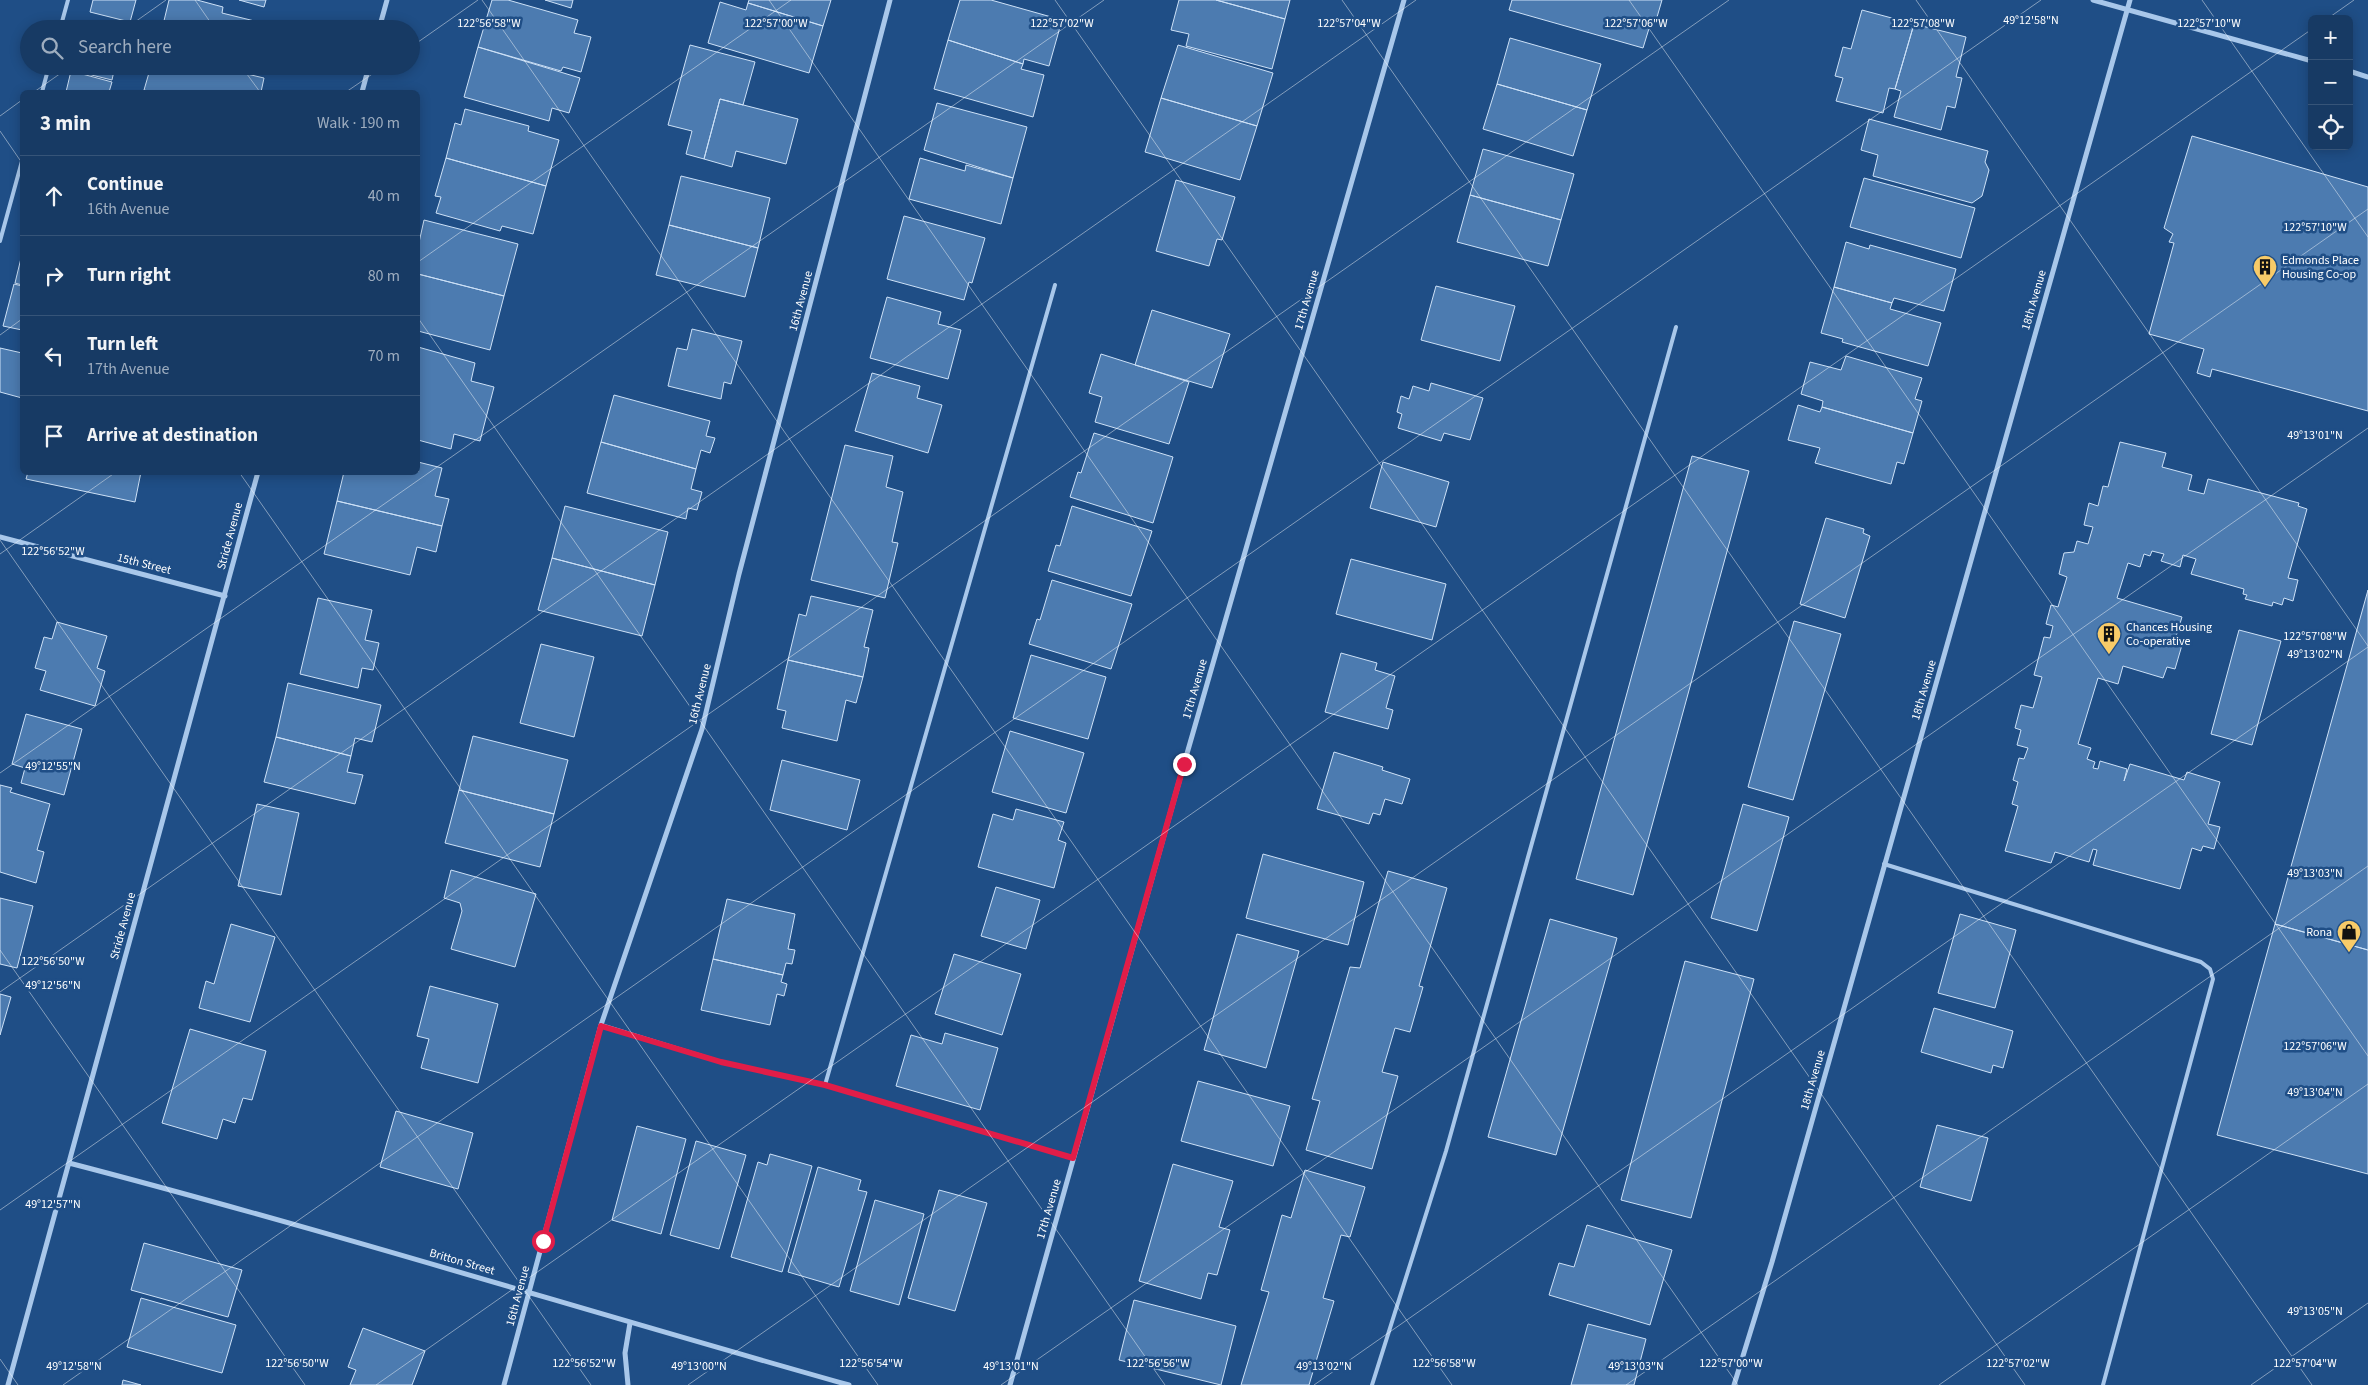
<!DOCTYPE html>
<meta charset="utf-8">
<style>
body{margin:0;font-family:"Source Sans 3",sans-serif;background:#20416a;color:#f1f3f6}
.controls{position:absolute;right:15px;top:15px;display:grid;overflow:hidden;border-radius:8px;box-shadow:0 2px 12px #0003}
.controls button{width:45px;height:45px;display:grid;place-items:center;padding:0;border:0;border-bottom:1px solid #365478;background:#173a64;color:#f1f3f6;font:25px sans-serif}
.stop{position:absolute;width:15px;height:15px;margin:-11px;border:4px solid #e11d48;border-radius:50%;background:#fff}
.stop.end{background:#e11d48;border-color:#fff;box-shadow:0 1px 5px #0008}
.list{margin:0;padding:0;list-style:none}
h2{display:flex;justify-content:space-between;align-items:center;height:65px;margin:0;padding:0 20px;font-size:21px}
h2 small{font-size:16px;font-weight:400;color:#9eadbf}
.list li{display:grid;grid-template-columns:32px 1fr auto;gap:15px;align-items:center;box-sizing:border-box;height:80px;padding:0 20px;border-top:1px solid #365478}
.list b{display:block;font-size:19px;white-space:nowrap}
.list p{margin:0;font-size:16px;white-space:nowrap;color:#9eadbf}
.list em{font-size:16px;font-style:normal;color:#9eadbf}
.icon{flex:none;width:28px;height:28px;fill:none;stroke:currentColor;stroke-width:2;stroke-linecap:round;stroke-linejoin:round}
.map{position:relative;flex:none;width:2368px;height:1385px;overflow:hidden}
.search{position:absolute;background:#173a64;box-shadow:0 2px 12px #0003;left:20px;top:20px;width:400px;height:55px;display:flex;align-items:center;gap:12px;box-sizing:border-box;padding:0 18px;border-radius:28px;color:#9eadbf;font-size:19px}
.panel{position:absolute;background:#173a64;box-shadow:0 2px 12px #0003;left:20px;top:90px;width:400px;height:385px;border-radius:8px}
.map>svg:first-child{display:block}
.building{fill:#4c7bb0;stroke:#cde1f7}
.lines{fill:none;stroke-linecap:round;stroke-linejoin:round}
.service{stroke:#a8c7ea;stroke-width:4}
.minor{stroke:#a8c7ea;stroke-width:5}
.route{stroke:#e11d48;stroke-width:6}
.ticks{fill:none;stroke:#fff;stroke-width:1;stroke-opacity:0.45}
.labels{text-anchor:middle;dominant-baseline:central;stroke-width:5;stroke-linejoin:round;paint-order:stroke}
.poi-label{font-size:12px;fill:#fff;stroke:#1f4e86;text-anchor:start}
.street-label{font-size:12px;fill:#fff;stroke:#1f4e86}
.ticks-label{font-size:12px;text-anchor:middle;fill:#fff;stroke:#1f4e86;stroke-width:5;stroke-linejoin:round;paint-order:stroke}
</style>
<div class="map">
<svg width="2368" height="1385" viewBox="0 0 2368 1385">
<rect width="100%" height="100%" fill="#1f4e86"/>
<path class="building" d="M93 0H136L130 22 90 12Z
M169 0H197L223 7 222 13 279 27V29H162Z
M239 0H266L264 7Z
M492 0H508L578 20 574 33 591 37 581 72 563 67 561 71 478 47Z
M545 0H573L571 8Z
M749 0H831L823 26 748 3Z
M960 0H991L1062 20 1049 66 1024 59 1023 64 948 40Z
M1179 0H1216L1285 19 1272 69 1186 46 1189 34 1171 30Z
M1216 0H1290L1285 19Z
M1512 0H1662L1655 24 1651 22 1643 48 1509 10Z
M720 2 746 10 748 3 823 26 809 73 708 43Z
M1862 10 1914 24 1895 89 1889 88 1883 113 1836 101 1843 78 1835 76 1843 47 1851 49Z
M1914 24 1966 37 1956 77 1962 78 1955 108 1947 106 1941 130 1894 117 1901 91 1895 89Z
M1510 38 1601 64 1587 110 1497 84Z
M948 40 1023 64 1021 69 1044 75 1033 117 934 89Z
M690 45 755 62 743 105 720 99 704 159 686 154 692 131 668 125Z
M1178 45 1273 73 1257 126 1161 98Z
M478 47 580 78 569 113 552 108 549 121 464 97Z
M72 66H115L112 80 71 70Z
M151 66H213L264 78 261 92H153L144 90Z
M71 71 112 82 109 92H66Z
M1497 84 1587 110 1573 156 1483 129Z
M1161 98 1257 126 1240 180 1145 152Z
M720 99 798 119 786 164 736 151 732 167 704 159Z
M937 103 1027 127 1013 178 924 150Z
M465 109 529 126 528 131 559 140 546 186 446 158 455 123 461 125Z
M1869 119 1988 151 1985 162 1989 170 1982 196 1972 203 1873 176 1878 155 1861 150Z
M2192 136 2368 187V411L2212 369 2210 377 2197 373 2204 349 2149 334 2174 243 2169 242 2173 234 2164 228Z
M1483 149 1574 174 1561 220 1470 195Z
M446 158 546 186 533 234 502 226 500 231 436 213 441 197 435 196Z
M920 158 965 171 966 165 1013 178 1001 224 909 199Z
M681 176 770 198 758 248 669 225Z
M1864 178 1975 208 1961 258 1850 227Z
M1176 180 1235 197 1222 240 1217 239 1209 266 1156 251Z
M1470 195 1561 220 1548 266 1457 242Z
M904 216 985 238 972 283 969 282 964 300 887 279Z
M424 220 518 244 504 296 418 274V247Z
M669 225 758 248 745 297 656 275Z
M1846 242 1869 249 1870 245 1956 269 1944 311 1894 298 1892 303 1834 287Z
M22 254V285L15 283Z
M418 274 504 296 490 350 418 331Z
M14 284 22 286V330L3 326Z
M1436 286 1515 306 1500 361 1421 340Z
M1834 287 1892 303 1890 309 1941 323 1928 366 1842 342 1843 339 1821 333Z
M887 297 941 312 938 324 961 330 948 379 870 358Z
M1152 310 1230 334 1212 388 1135 365Z
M692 329 742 341 731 384 724 382 721 399 668 386 677 348 687 350Z
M418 347 475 363 471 381 494 387 480 441 454 434 451 449 418 440Z
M0 348 22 353V398L0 392Z
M1101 354 1189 382 1169 444 1095 422 1102 397 1089 393Z
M1846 356 1922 378 1915 399 1922 401 1913 433 1822 407 1823 401 1801 394 1810 362 1841 370Z
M872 373 920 386 917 398 942 405 928 453 855 431Z
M1431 383 1483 398 1470 440 1444 433 1441 441 1398 428 1402 414 1397 412 1401 396 1409 399 1413 386 1429 391Z
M614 395 710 421 706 436 715 438 710 453 701 450 696 469 601 442Z
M1798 405 1820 412 1822 407 1913 433 1904 464 1897 462 1891 484 1815 463 1820 448 1788 440Z
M1094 433 1173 457 1153 523 1070 497 1078 472 1081 473Z
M601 442 696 469 691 489 702 492 697 510 688 508 686 519 587 493Z
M2120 442 2166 453 2162 467 2192 475 2188 490 2204 494 2208 479 2299 503 2298 506 2307 509 2288 578 2298 580 2293 601 2284 598 2282 605 2273 602 2272 606 2245 599 2247 595 2243 594 2244 589 2191 574 2196 559 2183 555 2180 567 2161 561 2164 554 2152 551 2150 556 2144 554 2140 567 2128 563 2117 598 2182 617 2174 643 2182 645 2175 669 2167 667 2163 678 2123 666 2118 684 2098 678 2078 744 2091 748 2087 759 2095 762 2093 768 2098 769 2100 761 2127 769 2124 781 2130 764 2184 780 2187 772 2220 782 2208 824 2220 827 2214 849 2203 846 2201 851 2192 848 2180 889 2093 865 2097 850 2093 849 2089 862 2055 852 2051 863 2005 851 2018 806 2012 804 2018 782 2013 780 2019 758 2024 759 2028 748 2017 745 2021 730 2015 728 2021 705 2033 708 2042 677 2034 675 2044 637 2050 638 2053 626 2046 624 2051 605 2058 607 2067 577 2059 574 2064 553 2074 552 2077 541 2088 544 2093 527 2084 525 2089 503 2098 506 2103 486 2108 487Z
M845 445 893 456 886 487 903 492 892 542 898 543 885 598 811 580Z
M1692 456 1749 471 1633 895 1576 879Z
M418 462 442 468 435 496 449 499 442 526 337 501 344 472H418Z
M1383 462 1449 482 1436 527 1370 508Z
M28 472H141L135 502 26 479Z
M337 501 442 526 436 552 417 547 410 575 324 554Z
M565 506 668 532 655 585 552 558Z
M1072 506 1152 531 1131 596 1048 571 1056 545 1060 546Z
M1826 518 1864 529 1863 533 1870 536 1845 618 1800 604Z
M552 558 655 585 642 636 538 610Z
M1351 559 1446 584 1432 640 1336 614Z
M1052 580 1132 604 1111 669 1029 644 1037 619 1040 620Z
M2368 590V950L2275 924Z
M811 596 873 610 864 647 869 648 863 677 788 660 799 614 806 616Z
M318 598 372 610 365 640 379 643 373 670 362 668 358 688 300 674Z
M1794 621 1841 634 1793 800 1748 787Z
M57 622 107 636 97 668 105 671 95 706 40 690 46 671 35 668 44 637 52 639Z
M2239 630 2281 641 2252 745 2211 734Z
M541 644 594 657 574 737 520 723Z
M1341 653 1377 663 1375 670 1395 676 1386 708 1393 710 1388 729 1325 712Z
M1031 655 1106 677 1088 739 1013 718Z
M788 660 863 677 856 703 846 700 837 741 782 728 786 711 777 709Z
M288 683 381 705 372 742 355 738 351 756 276 737Z
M26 714 82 729 64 795 21 783 25 768 12 764Z
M1010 731 1084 753 1066 813 992 792Z
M473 736 568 760 554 814 459 790Z
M276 737 351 756 347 772 363 775 355 804 264 782Z
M1334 752 1383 767 1382 770 1410 779 1402 804 1385 799 1380 815 1373 813 1369 824 1317 809Z
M782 760 860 780 847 830 770 810Z
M0 785 12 788 10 792 50 804 37 850 44 852 36 883 0 872Z
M459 790 554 814 540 867 445 843Z
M257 804 299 813 281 895 238 886Z
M1743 804 1789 817 1757 931 1711 918Z
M1016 809 1064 822 1058 840 1066 843 1054 888 978 867 993 814 1013 820Z
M1263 854 1364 882 1348 945 1246 918Z
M451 870 536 894 515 967 451 949 462 911 460 903 444 898Z
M1388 871 1447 888 1419 986 1423 987 1410 1032 1395 1028 1382 1072 1398 1076 1372 1169 1306 1150 1320 1101 1312 1099 1350 967 1360 968Z
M996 887 1040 900 1026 949 981 936Z
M0 898 33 906 17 968 0 964Z
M727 899 795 914 788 949 795 950 792 964 786 963 783 975 713 959Z
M1960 914 2016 930 1995 1008 1938 993Z
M1550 919 1617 938 1556 1155 1488 1137Z
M231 924 275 937 250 1022 199 1008 206 981 214 984Z
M2275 924 2368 950V1174L2217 1135Z
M1237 934 1299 951 1266 1068 1204 1050Z
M954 954 1021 974 1002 1035 935 1014Z
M713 959 783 975 781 982 787 984 784 996 777 994 770 1025 701 1010Z
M1685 961 1754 979 1691 1218 1621 1200Z
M430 986 498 1004 478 1083 421 1068 429 1039 417 1036Z
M0 994 11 997 0 1035Z
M1934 1008 2013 1031 2003 1068 1993 1065 1991 1073 1921 1052Z
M190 1029 266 1051 252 1100 243 1098 235 1123 223 1119 217 1139 162 1123Z
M945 1033 998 1048 980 1110 896 1086 911 1035 942 1044Z
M1198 1081 1290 1106 1273 1166 1181 1141Z
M396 1111 473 1133 458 1189 380 1167Z
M1937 1125 1988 1138 1971 1201 1920 1187Z
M637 1126 686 1139 661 1234 612 1220Z
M696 1141 746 1155 719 1249 670 1235Z
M770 1154 812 1166 782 1272 731 1257 758 1162 767 1165Z
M1173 1164 1233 1181 1219 1227 1230 1230 1217 1275 1208 1273 1201 1299 1139 1281Z
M818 1167 861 1180 858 1190 867 1192 839 1287 788 1272Z
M1305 1170 1365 1187 1350 1237 1341 1235 1323 1298 1334 1301 1309 1385H1241L1269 1292 1261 1290 1282 1215 1291 1218Z
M939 1190 987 1203 955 1311 908 1298Z
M875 1200 924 1214 899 1305 850 1291Z
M1587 1225 1672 1250 1650 1325 1549 1295 1559 1263 1574 1267Z
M144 1243 242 1270 228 1317 131 1290Z
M141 1298 236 1325 222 1373 127 1347Z
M1134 1300 1236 1326 1221 1385 1119 1360Z
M1588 1324 1646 1339 1634 1385H1571Z
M363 1328 425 1351 412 1385H350L356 1370 348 1367Z
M123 1380 141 1385H122Z"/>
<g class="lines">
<path class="service" d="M60 29 68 0
M42 92 49 66
M0 241 22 161
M1884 864 2201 962 2210 969 2213 979 2103 1385
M601 1025 721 1062 825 1085 1073 1158
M825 1085 1055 285
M1372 1385 1446 1151 1676 327"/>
<path class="minor" d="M2093 0 2312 61
M379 29 387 0
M2349 71 2368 77
M362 92 369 66
M0 537 225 596
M69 1163C330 1231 589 1312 849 1385
M8 1385 258 472
M504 1385 601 1025 702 729 739 574 890 0
M628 1385 625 1353 630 1323
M1010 1385 1184 764 1404 0
M1734 1385 1772 1262 2130 0"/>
</g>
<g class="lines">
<path class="route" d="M543 1241 601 1026 721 1062 825 1085 1073 1158 1184 764"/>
</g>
<path class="ticks" d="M195 0 215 29M482 0 1452 1385M769 0 1738 1385M1055 0 2025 1385M1342 0 2312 1385M1629 0 2368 1056M1916 0 2368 646M2202 0 2368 237M2327 19 2354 0M125 29 166 0M411 47 478 0M241 66 260 92M34 92 71 66M346 92 384 66M0 116 22 100M0 131 22 163M418 262 791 0M418 318 1165 1385M0 335 22 319M239 472 878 1385M0 540 591 1385M0 554 116 472M0 773 1104 0M0 950 305 1385M0 992 1416 0M0 1210 1729 0M0 1359 18 1385M63 1385 2041 0M376 1385 2312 29M688 1385 2368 209M1001 1385 2368 428M1314 1385 2368 647M1626 1385 2368 866M1939 1385 2368 1084M2251 1385 2368 1303"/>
<defs>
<symbol id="building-pin" viewBox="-11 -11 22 30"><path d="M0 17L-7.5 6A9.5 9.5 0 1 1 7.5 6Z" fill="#f8cb68" stroke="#1f4e86"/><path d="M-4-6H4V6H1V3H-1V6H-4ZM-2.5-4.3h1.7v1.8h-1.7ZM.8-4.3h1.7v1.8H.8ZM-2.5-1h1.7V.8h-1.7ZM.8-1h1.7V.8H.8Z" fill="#111"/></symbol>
<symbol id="shop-pin" viewBox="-11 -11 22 30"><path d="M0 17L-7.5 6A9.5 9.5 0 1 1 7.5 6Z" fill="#f8cb68" stroke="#1f4e86"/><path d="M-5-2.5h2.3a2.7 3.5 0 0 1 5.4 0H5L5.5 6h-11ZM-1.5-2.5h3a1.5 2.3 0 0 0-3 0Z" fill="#111"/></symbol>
</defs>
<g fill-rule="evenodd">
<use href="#building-pin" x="2251" y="253" width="28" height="38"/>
<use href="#building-pin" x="2095" y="620" width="28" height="38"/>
<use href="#shop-pin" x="2335" y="918" width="28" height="38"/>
</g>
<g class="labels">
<g class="poi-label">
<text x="2282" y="260">Edmonds Place<tspan x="2282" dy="14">Housing Co-op</tspan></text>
<text x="2126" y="627">Chances Housing<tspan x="2126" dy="14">Co-operative</tspan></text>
<text x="2332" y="932" text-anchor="end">Rona</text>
</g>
<g class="street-label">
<text transform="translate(1307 300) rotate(-74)">17th Avenue</text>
<text transform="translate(2034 300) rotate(-74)">18th Avenue</text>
<text transform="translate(801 301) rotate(-75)">16th Avenue</text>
<text transform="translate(230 536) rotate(-75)">Stride Avenue</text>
<text transform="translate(144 564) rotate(14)">15th Street</text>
<text transform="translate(1195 689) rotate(-74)">17th Avenue</text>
<text transform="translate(1924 690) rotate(-74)">18th Avenue</text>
<text transform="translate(700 694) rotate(-76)">16th Avenue</text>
<text transform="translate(123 926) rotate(-75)">Stride Avenue</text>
<text transform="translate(1813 1080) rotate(-74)">18th Avenue</text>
<text transform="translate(1049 1209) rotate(-74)">17th Avenue</text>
<text transform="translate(462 1262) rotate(16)">Britton Street</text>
<text transform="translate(518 1296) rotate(-75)">16th Avenue</text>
</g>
</g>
<g class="ticks-label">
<text x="2031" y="24">49°12'58"N</text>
<text x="489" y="27">122°56'58"W</text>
<text x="776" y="27">122°57'00"W</text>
<text x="1062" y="27">122°57'02"W</text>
<text x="1349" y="27">122°57'04"W</text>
<text x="1636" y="27">122°57'06"W</text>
<text x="1923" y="27">122°57'08"W</text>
<text x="2209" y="27">122°57'10"W</text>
<text x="2315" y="231">122°57'10"W</text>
<text x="2315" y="439">49°13'01"N</text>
<text x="53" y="555">122°56'52"W</text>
<text x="2315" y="640">122°57'08"W</text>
<text x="2315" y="658">49°13'02"N</text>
<text x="53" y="770">49°12'55"N</text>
<text x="2315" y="877">49°13'03"N</text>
<text x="53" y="965">122°56'50"W</text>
<text x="53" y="989">49°12'56"N</text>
<text x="2315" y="1050">122°57'06"W</text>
<text x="2315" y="1096">49°13'04"N</text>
<text x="53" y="1208">49°12'57"N</text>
<text x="2315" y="1315">49°13'05"N</text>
<text x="297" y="1367">122°56'50"W</text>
<text x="584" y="1367">122°56'52"W</text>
<text x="871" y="1367">122°56'54"W</text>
<text x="1158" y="1367">122°56'56"W</text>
<text x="1444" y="1367">122°56'58"W</text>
<text x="1731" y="1367">122°57'00"W</text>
<text x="2018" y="1367">122°57'02"W</text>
<text x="2305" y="1367">122°57'04"W</text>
<text x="74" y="1370">49°12'58"N</text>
<text x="699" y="1370">49°13'00"N</text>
<text x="1011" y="1370">49°13'01"N</text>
<text x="1324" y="1370">49°13'02"N</text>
<text x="1636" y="1370">49°13'03"N</text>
</g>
</svg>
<div class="controls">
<button>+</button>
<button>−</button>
<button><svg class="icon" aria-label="locate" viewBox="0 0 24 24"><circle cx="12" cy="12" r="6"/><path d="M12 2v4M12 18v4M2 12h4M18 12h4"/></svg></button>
</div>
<div class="stop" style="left:543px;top:1241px"></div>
<div class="stop end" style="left:1184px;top:764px"></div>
<div class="search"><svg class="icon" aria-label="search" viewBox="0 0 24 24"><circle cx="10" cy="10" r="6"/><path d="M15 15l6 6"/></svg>Search here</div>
<section class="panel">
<h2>3 min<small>Walk · 190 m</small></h2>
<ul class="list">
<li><svg class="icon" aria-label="ahead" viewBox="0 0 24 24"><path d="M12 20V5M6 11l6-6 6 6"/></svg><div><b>Continue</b><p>16th Avenue</p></div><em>40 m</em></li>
<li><svg class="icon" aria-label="right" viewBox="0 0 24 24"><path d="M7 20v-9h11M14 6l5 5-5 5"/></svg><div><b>Turn right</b></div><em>80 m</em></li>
<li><svg class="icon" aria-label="left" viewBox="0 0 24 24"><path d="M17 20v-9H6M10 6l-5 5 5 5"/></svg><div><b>Turn left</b><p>17th Avenue</p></div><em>70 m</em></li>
<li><svg class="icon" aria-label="arrive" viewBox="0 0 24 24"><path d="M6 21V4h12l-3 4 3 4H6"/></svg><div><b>Arrive at destination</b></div></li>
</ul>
</section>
</div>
